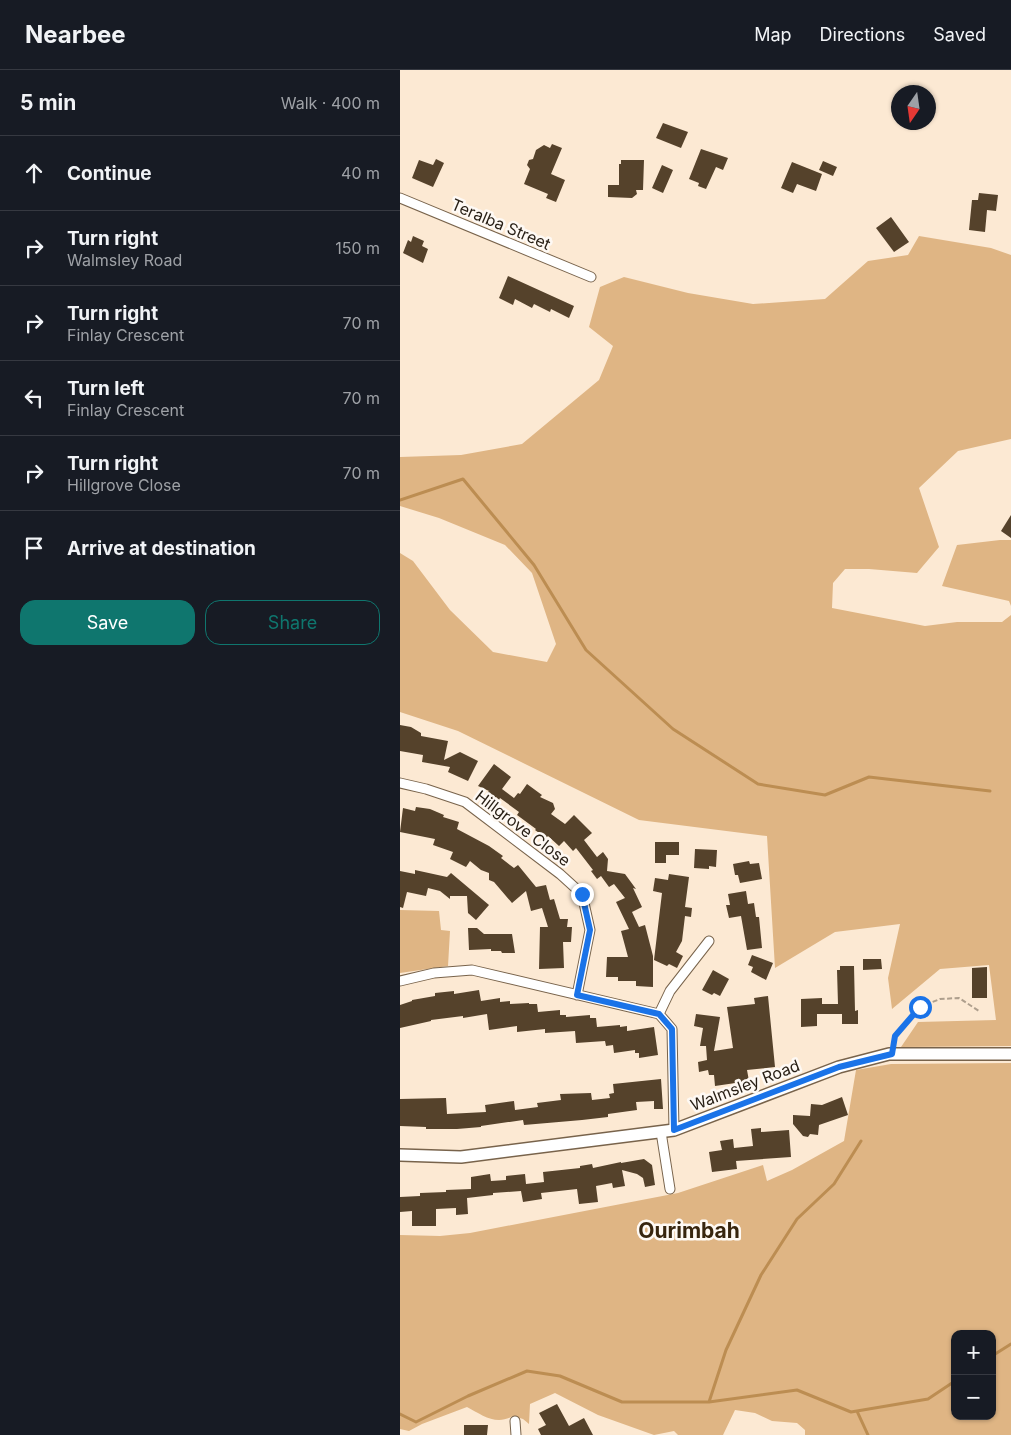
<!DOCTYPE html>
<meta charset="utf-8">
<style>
body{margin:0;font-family:Inter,sans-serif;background:#20242c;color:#f1f3f6}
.controls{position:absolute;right:15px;bottom:15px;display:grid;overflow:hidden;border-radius:10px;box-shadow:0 1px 4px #0004}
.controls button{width:45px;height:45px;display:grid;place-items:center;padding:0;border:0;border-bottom:1px solid #363941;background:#171b24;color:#f1f3f6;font:25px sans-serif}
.compass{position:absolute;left:491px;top:15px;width:45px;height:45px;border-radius:50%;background:#171b24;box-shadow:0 1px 4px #0004;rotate:193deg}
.stop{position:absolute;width:15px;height:15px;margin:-11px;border:4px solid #1a73e8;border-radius:50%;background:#fff}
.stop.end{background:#1a73e8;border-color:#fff;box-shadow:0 1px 5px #0008}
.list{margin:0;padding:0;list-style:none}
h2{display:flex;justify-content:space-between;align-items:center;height:65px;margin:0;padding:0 20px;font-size:21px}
h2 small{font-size:16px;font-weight:400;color:#9ea1a6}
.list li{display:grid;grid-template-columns:32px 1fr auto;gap:15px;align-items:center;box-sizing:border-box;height:75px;padding:0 20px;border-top:1px solid #363941}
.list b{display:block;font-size:19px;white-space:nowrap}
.list p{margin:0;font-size:16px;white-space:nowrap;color:#9ea1a6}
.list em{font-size:16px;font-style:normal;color:#9ea1a6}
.actions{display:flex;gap:10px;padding:15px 20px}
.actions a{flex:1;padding:11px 0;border:1px solid #0f766e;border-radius:15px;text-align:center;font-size:18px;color:#0f766e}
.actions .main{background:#0f766e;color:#fff}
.icon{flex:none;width:28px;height:28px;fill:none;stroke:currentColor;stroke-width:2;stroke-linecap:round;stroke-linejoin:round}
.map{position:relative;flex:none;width:611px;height:1365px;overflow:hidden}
header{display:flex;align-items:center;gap:30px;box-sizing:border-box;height:70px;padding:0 25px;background:#171b24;border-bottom:1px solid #363941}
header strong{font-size:24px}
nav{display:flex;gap:28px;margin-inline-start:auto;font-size:18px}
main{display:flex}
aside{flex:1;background:#171b24}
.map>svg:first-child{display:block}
.green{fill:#dfb584;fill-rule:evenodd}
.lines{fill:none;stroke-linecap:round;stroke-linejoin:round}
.stream{stroke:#bc8d52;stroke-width:3}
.building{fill:#55422b}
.street-casing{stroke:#78634b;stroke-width:11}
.secondary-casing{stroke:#78634b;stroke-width:14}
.path{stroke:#ae9f8d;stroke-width:2;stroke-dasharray:5 2.5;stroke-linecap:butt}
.street{stroke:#fff;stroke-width:9}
.secondary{stroke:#fff;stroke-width:11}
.route{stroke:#1a73e8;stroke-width:6}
.labels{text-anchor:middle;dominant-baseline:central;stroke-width:5;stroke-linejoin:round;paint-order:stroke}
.street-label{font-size:16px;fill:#271e14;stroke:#fef9f4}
.district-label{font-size:21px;font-weight:bold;fill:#37250e;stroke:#fef9f4}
</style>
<header>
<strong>Nearbee</strong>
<nav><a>Map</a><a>Directions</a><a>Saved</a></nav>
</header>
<main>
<aside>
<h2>5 min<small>Walk · 400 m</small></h2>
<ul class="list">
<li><svg class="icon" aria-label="ahead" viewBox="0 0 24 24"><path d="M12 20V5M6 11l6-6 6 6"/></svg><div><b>Continue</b></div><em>40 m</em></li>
<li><svg class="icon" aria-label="right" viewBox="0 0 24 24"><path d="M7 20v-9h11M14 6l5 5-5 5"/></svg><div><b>Turn right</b><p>Walmsley Road</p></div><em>150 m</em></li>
<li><svg class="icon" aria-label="right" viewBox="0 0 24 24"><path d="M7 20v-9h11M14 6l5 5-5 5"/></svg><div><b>Turn right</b><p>Finlay Crescent</p></div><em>70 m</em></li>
<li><svg class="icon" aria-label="left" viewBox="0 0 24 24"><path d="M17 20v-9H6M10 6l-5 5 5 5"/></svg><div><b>Turn left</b><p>Finlay Crescent</p></div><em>70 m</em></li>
<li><svg class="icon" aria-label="right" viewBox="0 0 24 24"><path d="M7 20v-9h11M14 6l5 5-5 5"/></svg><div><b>Turn right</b><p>Hillgrove Close</p></div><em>70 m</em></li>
<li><svg class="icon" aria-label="arrive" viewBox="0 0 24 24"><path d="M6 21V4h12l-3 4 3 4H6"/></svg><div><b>Arrive at destination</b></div></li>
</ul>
<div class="actions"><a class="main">Save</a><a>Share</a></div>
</aside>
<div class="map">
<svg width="611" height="1365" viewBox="0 0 611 1365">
<rect width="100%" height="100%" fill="#fce9d3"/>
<path class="green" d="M519 166 591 178 611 185V369L558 381 519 418 539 477 517 503 469 499H445L433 513 432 538 525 556 557 552H602L611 545V976L501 977 518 952 596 950 589 895 540 899 492 939 488 908 500 854 435 862 375 898 367 766 239 750 58 661 0 642V483L13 491 50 540 93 582 147 592 156 574 132 503 105 475 39 448 0 436V387L61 385 122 374 199 310 213 276 189 257 200 217 224 207 288 223 353 234 425 229 468 191 508 185Z
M600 470H611V536L609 531 542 516 557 475Z
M0 840 39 841 41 860 50 861 48 896 0 903Z
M611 993V1365H405V1360L397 1353 372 1351 355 1343 335 1340 323 1365H278L274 1361 254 1365 198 1345 155 1323 130 1334 129 1354 123 1349 113 1346C96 1356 82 1345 67 1337L22 1354 9 1361 0 1359V1165L40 1166 70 1163 278 1123 363 1095 367 1111 392 1100 444 1071 456 1000 491 994ZM555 1264H592V1346H555Z"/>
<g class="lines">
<path class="stream" d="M0 430 63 409 134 495 186 580 273 659 358 714 425 725 469 707 590 721
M592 1286 611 1274
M309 1332 326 1280 361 1205 397 1149 434 1114 461 1071
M457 1341 468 1365
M0 1344 16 1352 68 1326 127 1301 160 1306 222 1332H309L397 1320 451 1342 528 1329 555 1311"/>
</g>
<path class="building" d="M263 53 288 62 281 78 256 68Z
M152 74 162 78 151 104 165 110 156 132 146 128 148 124 124 114 130 99 127 95 129 90 133 89 136 80 144 75 150 78Z
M301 79 328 88 323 100 316 97 306 119 298 116 299 113 289 109Z
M36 89 44 93 33 117 12 108 19 90 33 95Z
M221 90H244L243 120H236L237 124 232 128 208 127V115H219V94H221Z
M423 91 437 97 433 106 419 100Z
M392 92 422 104 416 121 397 114 393 123 381 118Z
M262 95 273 100 263 123 252 118Z
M579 123 598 125 596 141 587 140 585 162 569 160 572 130H578Z
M491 147 509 172 494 182 476 158Z
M13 166 24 171 22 176 28 179 23 193 3 183 8 170 11 172Z
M108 206 174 236 169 248 151 239 150 242 134 234 132 238 115 229 113 235 99 228Z
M611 445V468L601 461Z
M0 655 11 657 21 663V666L48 671 44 690 60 682 78 691 68 711 48 702 50 697 22 692 23 685 0 681Z
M94 694 111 707 102 719 114 728 118 723 120 724 127 714 142 725 140 727 153 733 155 739 151 744 165 754 174 745 192 763 184 770 197 787 203 782 208 789 207 801 225 804 236 819 233 818 242 837 232 842 239 857 245 855 253 886V917L236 916V911H218V907H206L207 887H228L221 861 229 859 216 832 225 828 214 814 209 817 201 806 197 809 191 801 193 800 176 778 173 781 164 771 159 776 148 766 146 768 135 760 136 759 117 745 119 742 100 728 99 730 96 727 95 729 87 723 89 721 78 716Z
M16 737 30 739 44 745 43 747 59 752 57 759 89 776 103 786 101 788 114 798 118 795 136 817 146 815 150 830 154 829 160 849H168L167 857H172L171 872H163L164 898 139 899 140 857H148L142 838 131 841 126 821 112 833 94 812 89 810V803L81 800 70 791 66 797 50 789 53 782 33 775 35 769 0 762 3 738 15 741Z
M255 772H279V785H266V793H255Z
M295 779 317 780 316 797 309 796V799L294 798Z
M349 791 350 794 359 793 362 809 340 813 338 805H335L333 794Z
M15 800 47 807 51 803 89 835 76 850 68 843 67 826H50V829L40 821 28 818 26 826 7 822 3 838 0 837V801L15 804Z
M269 804 289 807 285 837 292 838 291 847 285 846 282 871 276 882 283 886 277 898 269 894 267 896 254 890 262 823 253 821 255 808 268 810Z
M346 821 348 834 354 833 356 847H359L362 878 347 880 341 846 329 848 326 835H330L328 824Z
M68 858H77L84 864H112L115 883H102L101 881H91V879L69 880Z
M352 885 373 893 366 910 351 902 353 897 348 895Z
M463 889H481L482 899 463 900Z
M440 896H454L455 941 458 940V954H442V944H417V956L401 957V929L422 928V934H438L437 900H440Z
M587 897V928H572V898Z
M313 900 329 909 320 926 314 923 312 925 302 920Z
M79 920 81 931 100 928V932L110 931V934L129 933V934H137L138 942 160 940V945H166V947L190 945V948H196L197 957 220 955V957L227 956V961L254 957 258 985 239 988V983H235V980L214 983 213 975 206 976 205 971 176 973 175 961 145 963V959L117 962V956L89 960 87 944 63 948V946L31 950V951L0 958V935L12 931V930L35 926V923L54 921V924Z
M368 926 375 997 347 1000 349 1011 315 1016 314 1005H309L308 1000 299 1002 298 992 307 990 306 976H300L303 958 294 956 296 944 320 947 314 981 333 978 327 937 355 934 354 928Z
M261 1009 263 1039H254V1031L236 1032 237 1040 208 1044V1047L182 1050 124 1055 123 1050 81 1056V1057L57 1059H26V1057L0 1056V1029L46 1028 47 1044 86 1042 85 1035 114 1031 115 1040 138 1037 137 1033 161 1030 160 1024 191 1023 192 1030 210 1028 209 1024 214 1023 213 1014Z
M442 1027 448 1045 419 1055 418 1065 410 1064 408 1067 403 1066 393 1054V1045L410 1046 411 1034 422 1035Z
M361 1058V1062L389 1060 391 1087 336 1091 337 1099 312 1102 309 1082 322 1080 320 1071 333 1069 334 1078 353 1076 351 1059Z
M244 1089 252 1095 255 1115 245 1117 243 1108 237 1104 222 1100 225 1116 213 1118 212 1113 196 1116 198 1132 179 1134 177 1119 141 1123 142 1129 123 1132 121 1121 93 1123V1125L67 1128 68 1144 56 1145V1138L36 1139V1156H12V1141L0 1142V1127L20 1126V1123L46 1122V1120L71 1119V1107L90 1104 91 1111 106 1110V1106L125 1104 126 1114 144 1112 143 1102 180 1098V1096L192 1094 193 1098 221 1092V1093Z
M157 1334 169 1356 184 1348 193 1365H141L138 1359 146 1355 139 1343Z
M64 1355H88L87 1365H64Z"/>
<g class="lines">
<defs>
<path id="street" d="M0 128 191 207
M0 713 26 719 65 732 160 804 182 824 190 860 177 925
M0 911 34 903 72 900 259 944 272 959 274 1060
M259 944 270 921 309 871
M261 1062 270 1119
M115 1351 116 1365"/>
<path id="secondary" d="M0 1085 61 1087 274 1060 439 997 489 984H611"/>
</defs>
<use href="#street" class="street-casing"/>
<use href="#secondary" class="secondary-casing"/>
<path class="path" d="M494 974 495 966 520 937 540 929 559 928 579 941"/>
<use href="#street" class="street"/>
<use href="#secondary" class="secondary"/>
</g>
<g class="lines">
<path class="route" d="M182 824 190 860 177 925 259 944 272 959 274 1060 439 997 492 984 495 966 520 937"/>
</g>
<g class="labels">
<g class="street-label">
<text transform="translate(101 154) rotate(23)">Teralba Street</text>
<text transform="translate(123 758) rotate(37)">Hillgrove Close</text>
<text transform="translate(345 1015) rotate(-21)">Walmsley Road</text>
</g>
<g class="district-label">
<text x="289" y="1160">Ourimbah</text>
</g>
</g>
</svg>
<div class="controls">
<button>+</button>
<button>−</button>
</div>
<svg class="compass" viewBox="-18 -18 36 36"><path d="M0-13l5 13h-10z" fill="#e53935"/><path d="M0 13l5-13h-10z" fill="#9ea1a6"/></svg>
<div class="stop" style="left:520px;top:937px"></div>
<div class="stop end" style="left:182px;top:824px"></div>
</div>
</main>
